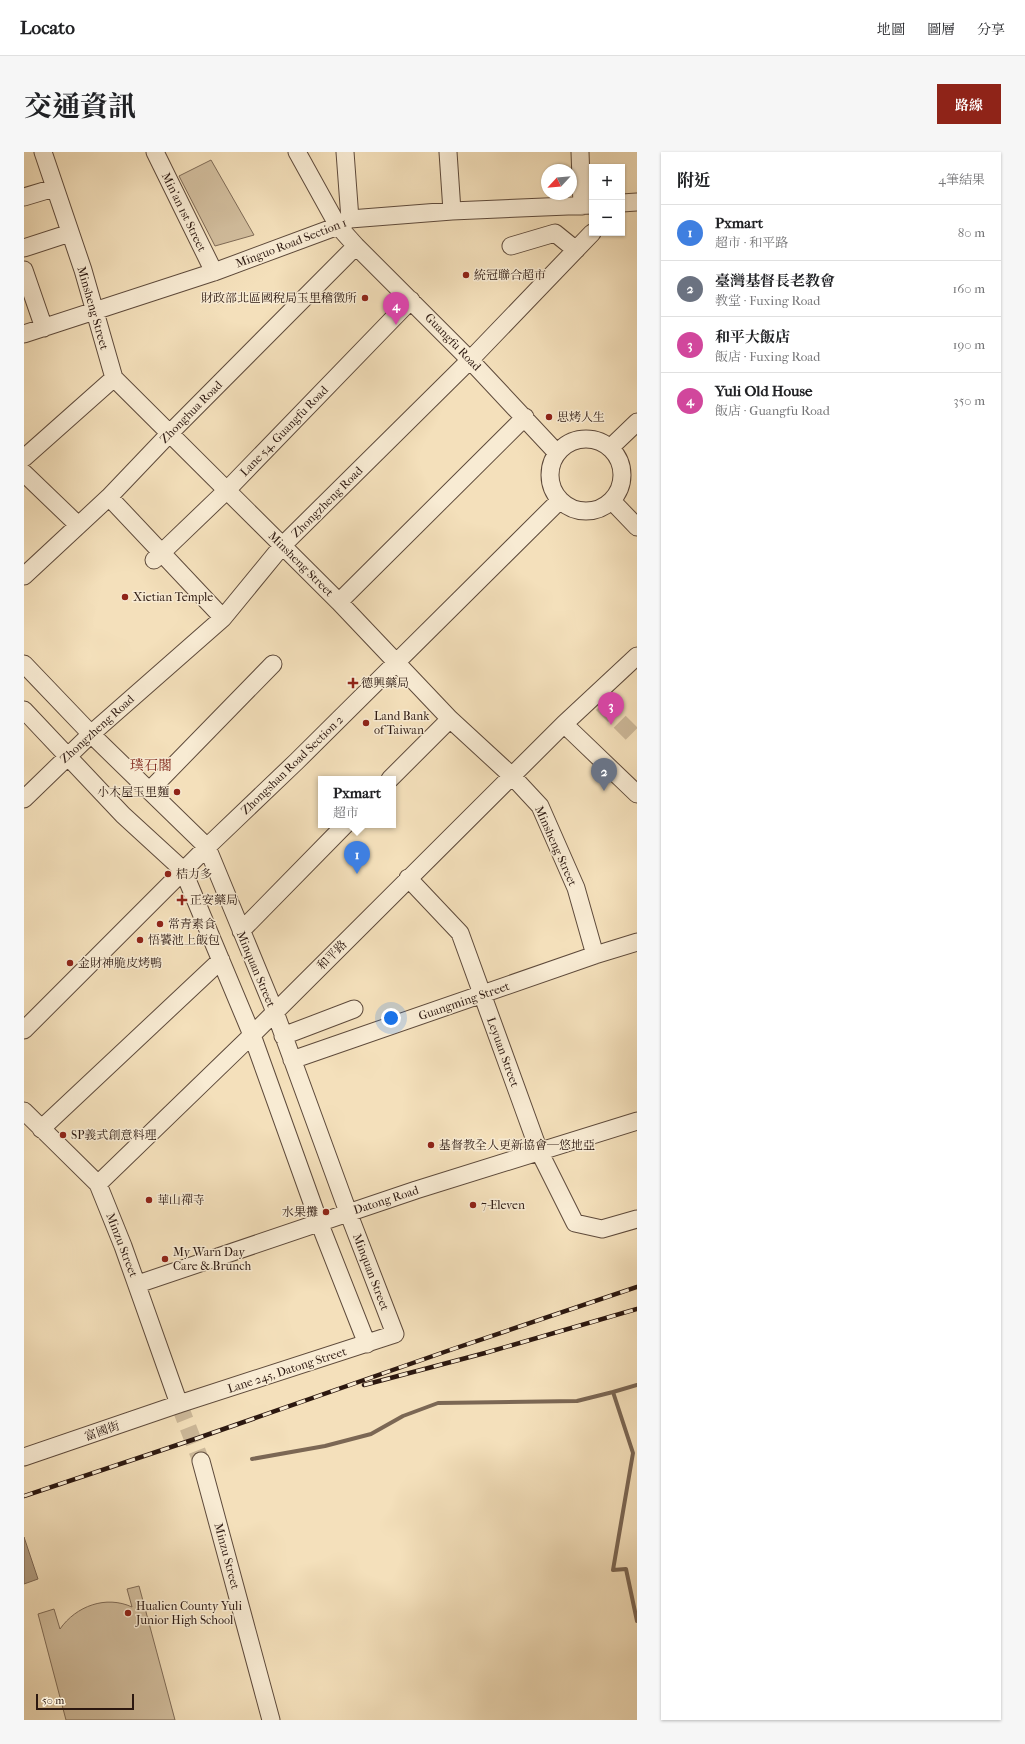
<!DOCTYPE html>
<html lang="zh-TW">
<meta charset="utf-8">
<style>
body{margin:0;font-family:"IM FELL French Canon","Noto Serif TC",serif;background:#f6f6f6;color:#202124}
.controls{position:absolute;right:12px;top:12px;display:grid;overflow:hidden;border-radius:0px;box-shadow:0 1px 3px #0004}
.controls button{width:36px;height:36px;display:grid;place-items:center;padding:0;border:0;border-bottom:1px solid #e0e0e0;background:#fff;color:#202124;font:20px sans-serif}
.compass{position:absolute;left:517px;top:12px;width:36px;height:36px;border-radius:50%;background:#fff;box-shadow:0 1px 3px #0004;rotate:244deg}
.scale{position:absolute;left:12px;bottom:10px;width:98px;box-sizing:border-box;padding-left:4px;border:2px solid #2c1810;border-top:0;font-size:11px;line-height:14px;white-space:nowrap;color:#2c1810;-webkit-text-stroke:3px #f8ebd3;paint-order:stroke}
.you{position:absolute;left:367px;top:866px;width:14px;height:14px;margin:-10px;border:3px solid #fff;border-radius:50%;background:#1a73e8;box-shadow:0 0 0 6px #1a73e833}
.badge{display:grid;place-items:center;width:26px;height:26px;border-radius:50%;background:#8f2418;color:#fff;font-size:13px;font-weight:700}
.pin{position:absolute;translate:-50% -33px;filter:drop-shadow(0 1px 2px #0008)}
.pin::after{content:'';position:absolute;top:21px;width:14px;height:12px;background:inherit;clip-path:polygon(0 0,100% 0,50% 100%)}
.popup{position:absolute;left:294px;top:624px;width:78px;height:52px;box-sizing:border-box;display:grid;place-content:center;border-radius:0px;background:#fff;filter:drop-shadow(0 1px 3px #0005);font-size:13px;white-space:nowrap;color:#757577}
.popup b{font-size:15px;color:#202124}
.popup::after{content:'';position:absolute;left:50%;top:100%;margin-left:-8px;border:8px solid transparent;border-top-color:#fff}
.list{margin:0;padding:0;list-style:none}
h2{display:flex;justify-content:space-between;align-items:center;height:52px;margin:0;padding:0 16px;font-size:17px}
h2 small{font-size:13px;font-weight:400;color:#757577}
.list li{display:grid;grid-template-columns:26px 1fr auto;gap:12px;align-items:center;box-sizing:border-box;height:56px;padding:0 16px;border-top:1px solid #e0e0e0}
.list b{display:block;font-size:15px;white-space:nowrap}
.list p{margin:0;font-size:13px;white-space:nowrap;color:#757577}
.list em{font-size:13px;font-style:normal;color:#757577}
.map{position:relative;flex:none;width:613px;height:1568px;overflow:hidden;border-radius:0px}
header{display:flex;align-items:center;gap:24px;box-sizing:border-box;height:56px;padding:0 20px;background:#fff;border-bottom:1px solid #e0e0e0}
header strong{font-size:19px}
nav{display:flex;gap:22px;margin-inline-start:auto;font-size:14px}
.intro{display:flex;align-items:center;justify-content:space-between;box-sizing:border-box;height:96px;padding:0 24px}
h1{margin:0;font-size:28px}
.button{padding:10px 18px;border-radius:0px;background:#8f2418;color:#fff;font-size:14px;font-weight:700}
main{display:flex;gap:24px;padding:0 24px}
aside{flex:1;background:#fff;border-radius:0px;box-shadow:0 1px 3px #0004}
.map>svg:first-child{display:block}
.green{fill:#d2be9e;stroke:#7f6b57}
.water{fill:#b09c81;stroke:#7b6754}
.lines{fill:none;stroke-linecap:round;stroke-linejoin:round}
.stream{stroke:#7b6754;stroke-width:4}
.minor-tunnel{stroke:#ccb899;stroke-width:17;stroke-dasharray:17 8;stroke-linecap:butt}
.minor-casing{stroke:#5e4a3b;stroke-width:19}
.minor{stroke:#f8ebd3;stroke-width:17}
.rail-casing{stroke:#2c1810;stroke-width:4.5}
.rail{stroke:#f8ebd3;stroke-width:3;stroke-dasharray:9;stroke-linecap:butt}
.poi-dot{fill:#8f2418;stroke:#f8ebd3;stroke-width:1.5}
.labels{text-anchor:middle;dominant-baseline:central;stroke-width:3;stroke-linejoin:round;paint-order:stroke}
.street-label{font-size:12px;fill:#2c1810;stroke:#f8ebd3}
.poi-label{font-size:12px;fill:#2c1810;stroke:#f8ebd3;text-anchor:start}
.quarter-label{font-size:14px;fill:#7a1f14;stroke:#f8ebd3}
</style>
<header>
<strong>Locato</strong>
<nav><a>地圖</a><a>圖層</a><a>分享</a></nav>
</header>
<div class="intro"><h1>交通資訊</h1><a class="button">路線</a></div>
<main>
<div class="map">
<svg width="613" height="1568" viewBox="0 0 613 1568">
<rect width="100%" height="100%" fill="#f4e0bb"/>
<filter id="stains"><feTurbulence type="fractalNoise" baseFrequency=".005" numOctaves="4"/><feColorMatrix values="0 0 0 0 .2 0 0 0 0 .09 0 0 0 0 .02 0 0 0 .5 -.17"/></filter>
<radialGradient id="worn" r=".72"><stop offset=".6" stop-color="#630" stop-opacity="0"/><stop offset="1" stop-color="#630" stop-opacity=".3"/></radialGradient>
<path class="green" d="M187 8 230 83 191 94 155 24Z
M115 1434 151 1568H42L14 1462 30 1457 36 1477C52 1454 82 1443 108 1455L103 1437Z"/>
<path class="water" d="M0 1385 14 1427 0 1432Z"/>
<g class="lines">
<path class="stream" d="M589 1240 613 1233
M228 1307 301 1294 347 1282 379 1264 414 1251 553 1249 589 1240 609 1301 589 1418 602 1417 613 1469"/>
<path class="minor-tunnel" d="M578 552 608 582
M155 1252 177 1309"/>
<defs>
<path id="minor" d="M19 0 59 118 90 226 315 450 426 567 489 625 516 654 552 736 571 803
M131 0 190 120
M273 0 314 74 332 94 446 208 533 301
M321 0 326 67
M424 0 428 59
M556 0 558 54
M0 45 30 36
M598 51 613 50
M487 94 531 81 552 98
M0 96 46 81
M0 118 20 176
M0 182 190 120 314 74 326 67 428 59 568 53
M526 323a36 36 0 1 1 72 0a36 36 0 1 1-72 0Z
M586 296 613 270
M0 306 90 226
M0 321 54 373
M85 345 199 466
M588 349 613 375
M130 408 203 338 387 148
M0 424 85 345 146 281 332 94
M315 450 501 265
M0 512 67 582 183 695 251 860 324 1060 371 1182 155 1252 0 1305
M0 558 99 663 159 718 228 883 295 1070 343 1192
M540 572 613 642
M366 627 426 567
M126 638 249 512
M0 647 67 582 199 466 258 394 446 208 568 81
M384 726 436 781 515 999 551 1071 578 1077 613 1067
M217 779 321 673
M0 878 183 695 273 609 536 348
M259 884 330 857
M268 908 571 803 613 790
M0 959 74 1032 99 1094 155 1252
M17 977 197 808
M74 1032 228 883 540 572 613 504
M114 1132 392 1038 613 969
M177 1309 247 1568"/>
</defs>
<use href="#minor" class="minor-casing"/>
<use href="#minor" class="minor"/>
<defs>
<path id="rail" d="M340 1233 461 1201 613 1157
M0 1344 174 1286 429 1197 613 1135"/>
</defs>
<use href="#rail" class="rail-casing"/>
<use href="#rail" class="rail"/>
</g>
<g class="poi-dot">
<circle cx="442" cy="123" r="4"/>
<circle cx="341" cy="146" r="4"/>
<circle cx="525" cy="265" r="4"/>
<circle cx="101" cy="445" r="4"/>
<path d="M327 525h4v4h4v4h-4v4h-4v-4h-4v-4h4z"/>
<circle cx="342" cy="571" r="4"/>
<circle cx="153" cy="640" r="4"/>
<circle cx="144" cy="722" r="4"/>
<path d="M156 742h4v4h4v4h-4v4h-4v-4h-4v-4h4z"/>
<circle cx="136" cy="772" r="4"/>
<circle cx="116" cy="788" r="4"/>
<circle cx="46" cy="811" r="4"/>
<circle cx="39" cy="983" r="4"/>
<circle cx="407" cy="993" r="4"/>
<circle cx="125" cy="1048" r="4"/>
<circle cx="449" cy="1053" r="4"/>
<circle cx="302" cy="1060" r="4"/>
<circle cx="141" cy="1107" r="4"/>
<circle cx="104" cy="1461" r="4"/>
</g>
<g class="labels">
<g class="street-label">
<text transform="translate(160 60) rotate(64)">Min'an 1st Street</text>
<text transform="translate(267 91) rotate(-21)">Minguo Road Section 1</text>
<text transform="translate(69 156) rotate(74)">Minsheng Street</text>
<text transform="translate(429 190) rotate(46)">Guangfu Road</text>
<text transform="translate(167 260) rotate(-45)">Zhonghua Road</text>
<text transform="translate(260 279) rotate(-46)">Lane 54, Guangfu Road</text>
<text transform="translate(303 350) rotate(-45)">Zhongzheng Road</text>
<text transform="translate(277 412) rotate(45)">Minsheng Street</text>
<text transform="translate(73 577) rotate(-42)">Zhongzheng Road</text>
<text transform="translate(268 613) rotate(-44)">Zhongshan Road Section 2</text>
<text transform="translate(532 694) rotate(66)">Minsheng Street</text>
<text transform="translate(308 803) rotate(-45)">和平路</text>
<text transform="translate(232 817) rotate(67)">Minquan Street</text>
<text transform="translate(440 849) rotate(-19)">Guangming Street</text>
<text transform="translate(479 900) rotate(70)">Leyuan Street</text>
<text transform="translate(362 1048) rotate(-18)">Datong Road</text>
<text transform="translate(98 1093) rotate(69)">Minzu Street</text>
<text transform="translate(347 1120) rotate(69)">Minquan Street</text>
<text transform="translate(263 1218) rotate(-18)">Lane 245, Datong Street</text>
<text transform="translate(78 1279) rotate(-19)">富國街</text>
<text transform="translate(203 1404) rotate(75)">Minzu Street</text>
</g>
<g class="poi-label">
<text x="450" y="123">統冠聯合超市</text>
<text x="333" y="146" text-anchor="end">財政部北區國稅局玉里稽徵所</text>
<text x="533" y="265">思烤人生</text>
<text x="109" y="445">Xietian Temple</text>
<text x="337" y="531">德興藥局</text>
<text x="350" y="564">Land Bank<tspan x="350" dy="14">of Taiwan</tspan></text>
<text x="145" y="640" text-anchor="end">小木屋玉里麵</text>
<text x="152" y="722">桔力多</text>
<text x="166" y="748">正安藥局</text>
<text x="144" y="772">常青素食</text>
<text x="124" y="788">悟饕池上飯包</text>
<text x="54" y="811">金財神脆皮烤鴨</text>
<text x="47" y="983">SP義式創意料理</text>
<text x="415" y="993">基督教全人更新協會─悠地亞</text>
<text x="133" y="1048">華山禪寺</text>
<text x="457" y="1053">7-Eleven</text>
<text x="294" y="1060" text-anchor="end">水果攤</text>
<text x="149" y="1100">My Warn Day<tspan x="149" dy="14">Care &amp; Brunch</tspan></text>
<text x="112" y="1454">Hualien County Yuli<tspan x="112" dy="14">Junior High School</tspan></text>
</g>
<g class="quarter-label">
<text x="127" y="613">璞石閣</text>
</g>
</g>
<rect width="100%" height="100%" filter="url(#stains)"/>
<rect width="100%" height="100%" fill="url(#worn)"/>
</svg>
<div class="controls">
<button>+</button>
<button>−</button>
</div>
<svg class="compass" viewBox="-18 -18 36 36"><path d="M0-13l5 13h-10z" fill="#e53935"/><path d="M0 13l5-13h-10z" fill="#757577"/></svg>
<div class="scale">50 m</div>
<div class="you"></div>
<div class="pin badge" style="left:333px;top:722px;background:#3f7fe0">1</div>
<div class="popup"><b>Pxmart</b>超市</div>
<div class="pin badge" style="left:580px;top:639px;background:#6b7280">2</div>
<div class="pin badge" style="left:587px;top:573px;background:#d1479c">3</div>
<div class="pin badge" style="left:372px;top:173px;background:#d1479c">4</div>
</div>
<aside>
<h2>附近<small>4筆結果</small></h2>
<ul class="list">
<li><span class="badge" style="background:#3f7fe0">1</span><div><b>Pxmart</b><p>超市 · 和平路</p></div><em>80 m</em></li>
<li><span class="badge" style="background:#6b7280">2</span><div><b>臺灣基督長老教會</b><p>教堂 · Fuxing Road</p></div><em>160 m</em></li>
<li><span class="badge" style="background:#d1479c">3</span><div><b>和平大飯店</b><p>飯店 · Fuxing Road</p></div><em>190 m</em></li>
<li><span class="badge" style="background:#d1479c">4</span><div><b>Yuli Old House</b><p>飯店 · Guangfu Road</p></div><em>350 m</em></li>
</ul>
</aside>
</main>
